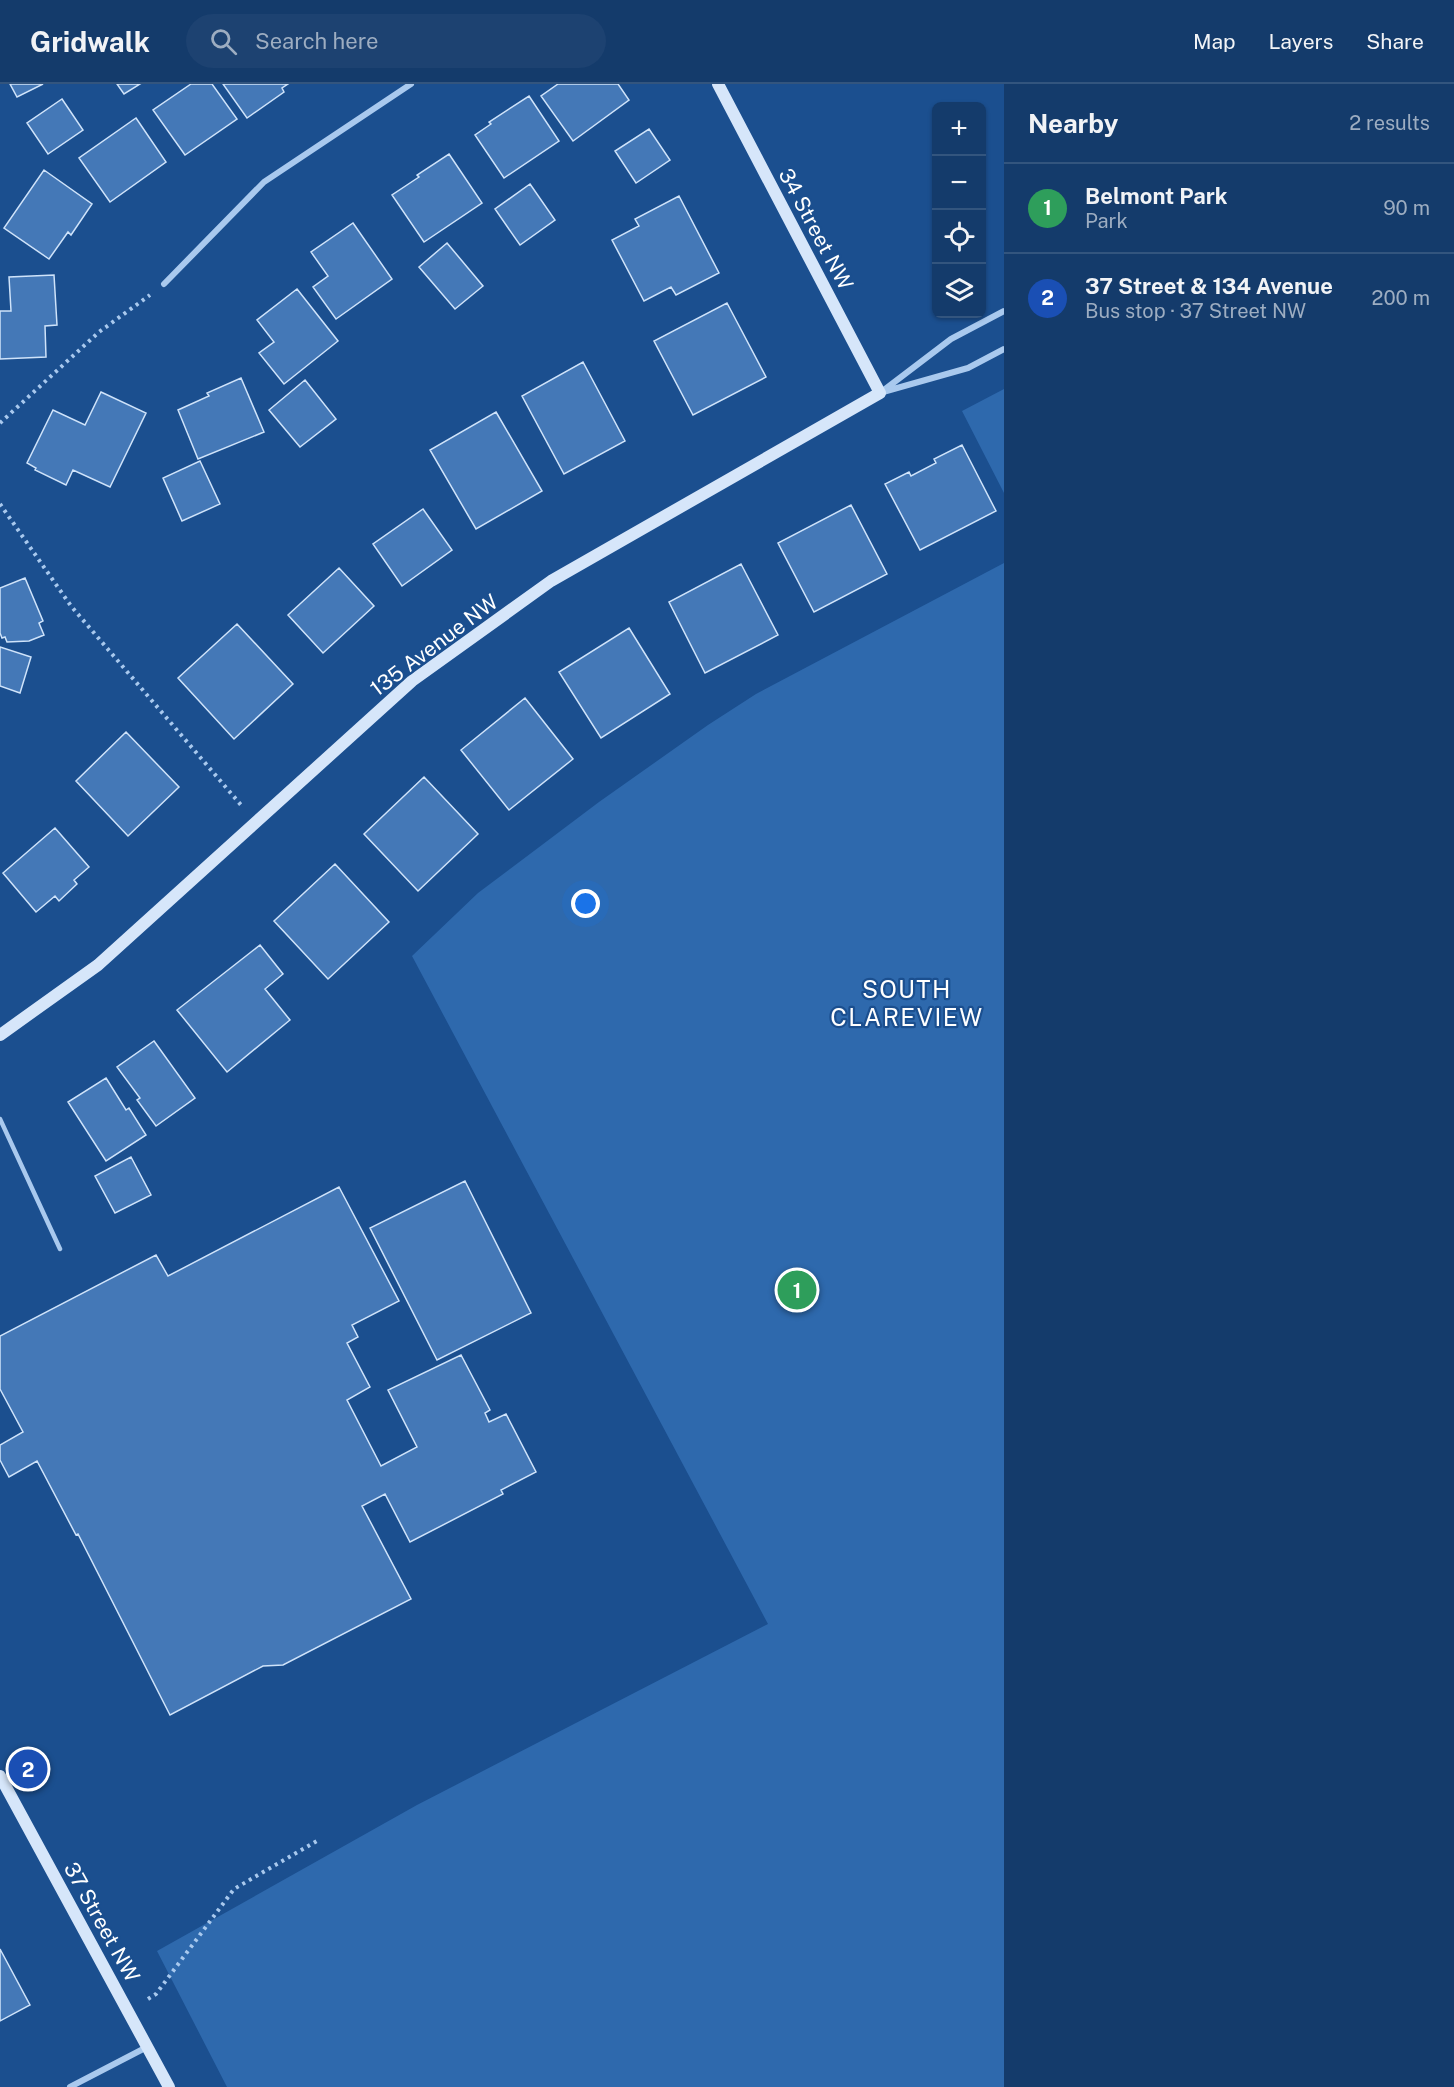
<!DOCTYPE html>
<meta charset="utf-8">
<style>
body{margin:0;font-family:"Public Sans",sans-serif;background:#1d4271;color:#f1f3f6}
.controls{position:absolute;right:18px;top:18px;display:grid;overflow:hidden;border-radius:9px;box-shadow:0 2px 4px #0004}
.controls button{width:54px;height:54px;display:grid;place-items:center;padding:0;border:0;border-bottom:2px solid #33557e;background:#143b6b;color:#f1f3f6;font:30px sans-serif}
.you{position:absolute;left:586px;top:820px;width:21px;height:21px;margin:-15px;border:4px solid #fff;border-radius:50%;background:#1a73e8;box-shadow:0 0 0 9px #1a73e833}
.badge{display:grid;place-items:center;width:39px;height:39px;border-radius:50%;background:#ffd166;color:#fff;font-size:20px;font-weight:700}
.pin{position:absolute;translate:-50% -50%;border:3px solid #fff;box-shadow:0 2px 6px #0006}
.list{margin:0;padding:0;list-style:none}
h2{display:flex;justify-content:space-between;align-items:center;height:78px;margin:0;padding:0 24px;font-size:26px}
h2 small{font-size:20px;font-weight:400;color:#9dadc1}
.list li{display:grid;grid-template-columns:39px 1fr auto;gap:18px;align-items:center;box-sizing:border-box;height:90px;padding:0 24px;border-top:2px solid #33557e}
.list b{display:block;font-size:22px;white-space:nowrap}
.list p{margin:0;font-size:20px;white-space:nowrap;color:#9dadc1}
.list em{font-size:20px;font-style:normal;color:#9dadc1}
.icon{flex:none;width:33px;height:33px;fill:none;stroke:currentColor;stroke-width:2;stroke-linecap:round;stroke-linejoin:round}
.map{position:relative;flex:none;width:1004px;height:2003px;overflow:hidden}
header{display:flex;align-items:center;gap:36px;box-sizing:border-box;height:84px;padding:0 30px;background:#143b6b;border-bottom:2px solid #33557e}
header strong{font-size:28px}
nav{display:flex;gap:33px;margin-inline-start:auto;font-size:21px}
.search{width:420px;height:54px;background:#1d4271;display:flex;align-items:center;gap:15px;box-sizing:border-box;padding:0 21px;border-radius:33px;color:#9dadc1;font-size:22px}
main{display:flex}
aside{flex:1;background:#143b6b}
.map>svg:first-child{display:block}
.green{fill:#2e69ad}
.building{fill:#4478b7;stroke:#cfe3fa;stroke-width:1.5}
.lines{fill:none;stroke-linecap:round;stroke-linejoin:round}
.path{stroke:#a9c9ee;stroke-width:4;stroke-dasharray:3 4.5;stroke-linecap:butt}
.lane{stroke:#a9c9ee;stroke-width:4.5}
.street{stroke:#a9c9ee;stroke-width:6}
.secondary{stroke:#d6e6fa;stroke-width:12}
.labels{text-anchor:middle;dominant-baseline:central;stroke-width:4.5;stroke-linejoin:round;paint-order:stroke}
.street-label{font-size:21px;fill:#fff;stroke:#1b4f8f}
.quarter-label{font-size:24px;letter-spacing:1.5px;fill:#fff;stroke:#1b4f8f}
</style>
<header>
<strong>Gridwalk</strong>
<div class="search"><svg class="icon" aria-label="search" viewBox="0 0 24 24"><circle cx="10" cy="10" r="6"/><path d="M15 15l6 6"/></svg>Search here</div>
<nav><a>Map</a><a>Layers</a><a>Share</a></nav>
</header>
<main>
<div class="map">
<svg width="1004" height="2003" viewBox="0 0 1004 2003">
<rect width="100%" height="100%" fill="#1b4f8f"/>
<path class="green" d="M1004 305V409L962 327Z
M1004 479V2003H227L157 1867 417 1721 768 1540 412 872 478 809 599 718 708 641 756 610Z"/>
<path class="building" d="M10 0H43L17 13Z
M117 0H140L124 10Z
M191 0H212L237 35 185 71 153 26Z
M223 0H288L282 4 284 8 247 34Z
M558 0H618L629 16 573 57 541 12Z
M529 12 559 57 504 94 475 51 491 40 489 38Z
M62 15 83 46 48 70 27 39Z
M136 34 166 78 110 118 79 74Z
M649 45 670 76 636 99 615 67Z
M449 70 482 119 424 158 392 111 419 93 417 91Z
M44 86 92 120 71 151 68 148 49 175 4 144Z
M530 100 555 136 520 161 495 125Z
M679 112 719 189 676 211 671 203 644 217 612 156 639 142 635 135Z
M353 139 392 195 336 235 313 203 328 192 311 168Z
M447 159 483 202 455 225 419 183Z
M54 191 57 241 45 242 46 273 0 275V227H11L9 193Z
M297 205 338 257 284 300 259 269 274 258 257 236Z
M727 219 766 293 693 331 654 257Z
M583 278 625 357 564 390 522 312Z
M241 294 264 348 198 375 178 326 209 312 207 309Z
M305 296 336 335 300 363 269 326Z
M101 308 146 329 110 403 73 386 66 401 35 386 36 384 27 379 53 326 85 341Z
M496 328 542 407 476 445 430 366Z
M962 361 996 427 920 466 885 400 909 388 911 392 936 379 934 375Z
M200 377 220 420 182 437 163 394Z
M851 421 887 490 814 528 778 459Z
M423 425 452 466 402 502 373 460Z
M741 480 778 551 705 589 669 518Z
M339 484 374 522 323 569 288 531Z
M25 494 43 537 39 539 44 551 29 557 7 558 5 553 2 554 0 549V504Z
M237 540 293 600 234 655 178 594Z
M629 544 670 610 601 654 559 588Z
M0 563 31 573 20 609 0 602Z
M525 614 573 675 509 726 461 666Z
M126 648 179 703 128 752 76 697Z
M424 693 478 750 418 807 364 750Z
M55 744 89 783 74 796 77 800 59 817 55 812 36 828 3 789Z
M335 780 389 838 328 895 274 837Z
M260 861 283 890 265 905 290 936 227 988 177 926Z
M154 957 195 1014 156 1042 137 1016 140 1014 117 983Z
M106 994 126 1026 129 1024 146 1051 106 1077 68 1018Z
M131 1073 151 1111 115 1129 95 1092Z
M465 1097 531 1229 437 1276 370 1144Z
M339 1103 399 1217 352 1241 358 1253 347 1259 370 1303 347 1316 381 1382 417 1363 388 1306 461 1271 490 1326 485 1329 489 1338 506 1330 536 1388 501 1406 503 1410 410 1458 385 1410 362 1422 411 1515 283 1581 263 1582 170 1631 78 1450 76 1451 37 1377 9 1393 0 1376V1361L23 1348 0 1305V1252L156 1171 168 1192Z
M0 1865 30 1921 0 1937Z"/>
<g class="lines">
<path class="path" d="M0 339 99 248 150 211
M0 420 71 522 241 721
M148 1915 156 1910 234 1805 317 1757"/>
<path class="lane" d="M0 1035 60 1165"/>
<path class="street" d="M164 200 264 98 411 0
M883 308 968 284 1004 265
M880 309 951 255 1004 227
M70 2003 147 1963"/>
<path class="secondary" d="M0 951 98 881 412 597 551 497 880 309 718 0
M0 1692 169 2003"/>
</g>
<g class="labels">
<g class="street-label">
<text transform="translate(816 145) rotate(62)">34 Street NW</text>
<text transform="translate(434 561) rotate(-37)">135 Avenue NW</text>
<text transform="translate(102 1838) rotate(61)">37 Street NW</text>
</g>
<g class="quarter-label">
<text x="907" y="905">SOUTH<tspan x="907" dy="28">CLAREVIEW</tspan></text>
</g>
</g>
</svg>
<div class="controls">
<button>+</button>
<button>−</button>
<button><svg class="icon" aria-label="locate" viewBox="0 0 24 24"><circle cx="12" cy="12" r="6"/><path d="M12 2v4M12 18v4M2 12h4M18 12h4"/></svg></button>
<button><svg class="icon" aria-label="layers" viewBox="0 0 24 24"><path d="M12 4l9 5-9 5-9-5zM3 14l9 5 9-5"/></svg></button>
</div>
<div class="you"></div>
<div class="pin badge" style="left:797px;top:1206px;background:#2e9e5b">1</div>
<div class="pin badge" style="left:28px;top:1685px;background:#1a4fb4">2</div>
</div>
<aside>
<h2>Nearby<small>2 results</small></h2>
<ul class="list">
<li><span class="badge" style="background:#2e9e5b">1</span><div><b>Belmont Park</b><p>Park</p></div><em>90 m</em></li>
<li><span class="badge" style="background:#1a4fb4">2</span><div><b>37 Street &amp; 134 Avenue</b><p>Bus stop · 37 Street NW</p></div><em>200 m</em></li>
</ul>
</aside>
</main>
